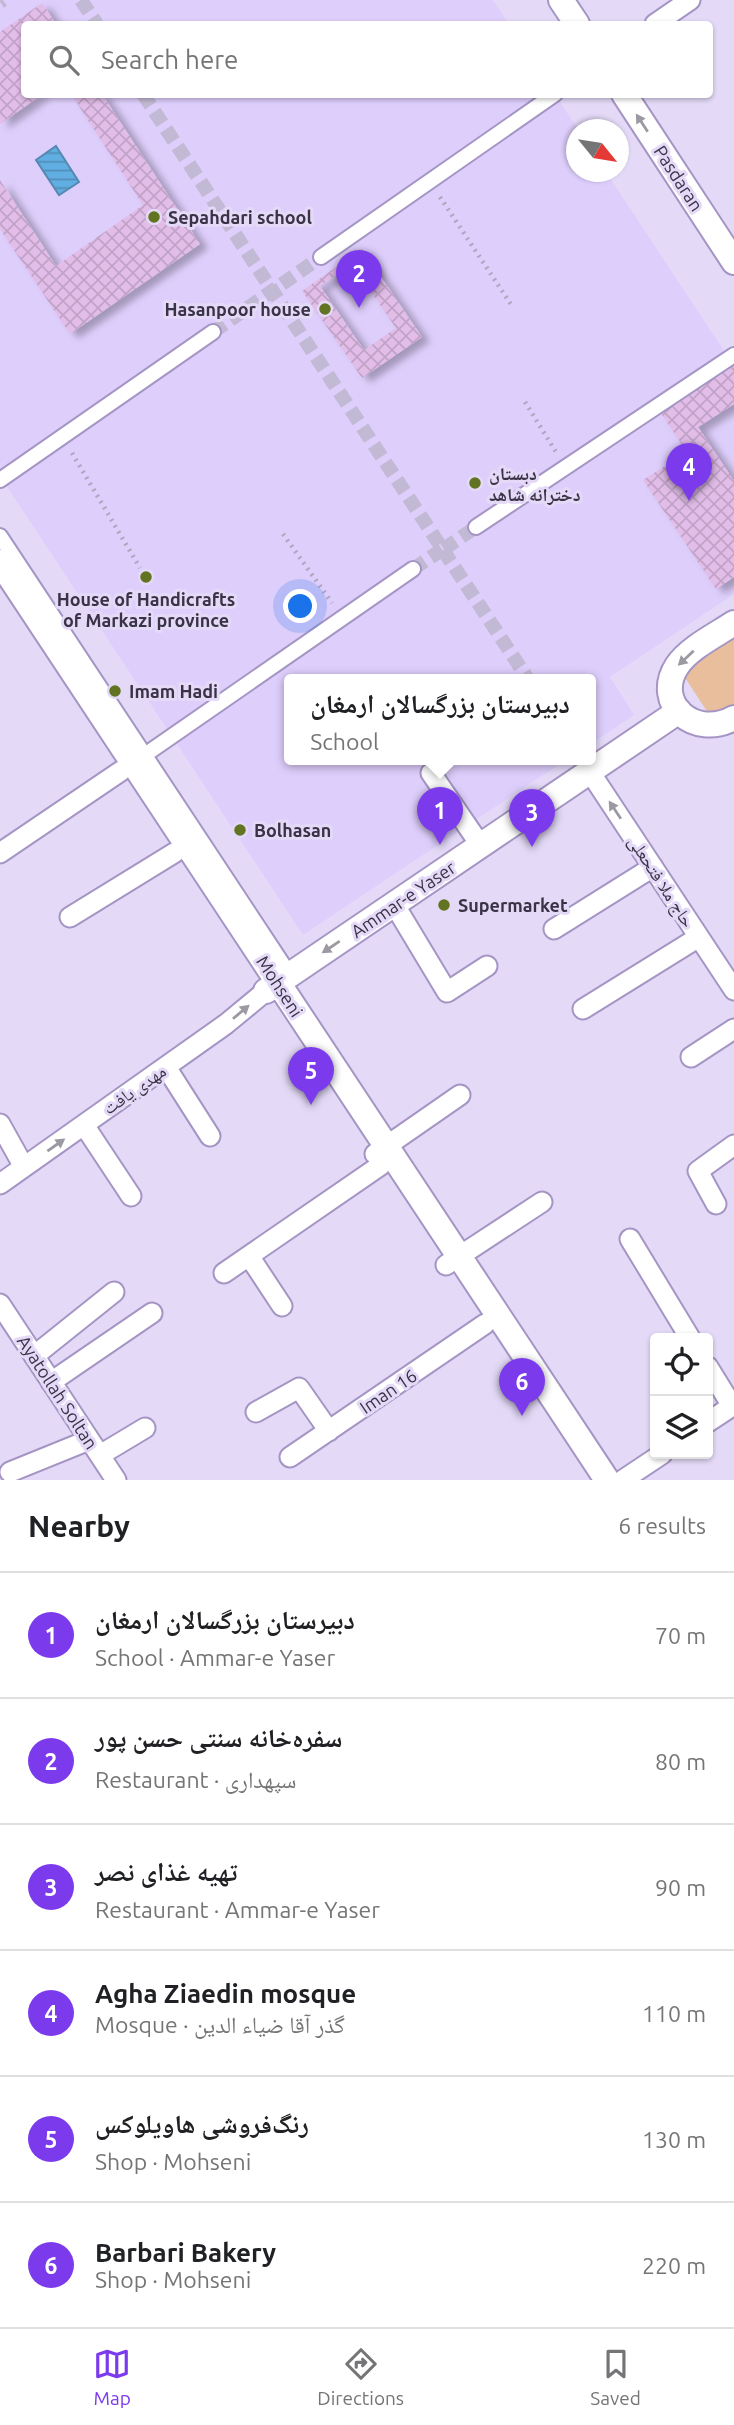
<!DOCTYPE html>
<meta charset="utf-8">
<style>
body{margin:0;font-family:Ubuntu,"Noto Naskh Arabic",sans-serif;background:#f2f2f2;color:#202124}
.controls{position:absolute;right:21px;bottom:21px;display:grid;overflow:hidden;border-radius:7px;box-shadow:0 2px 5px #0004}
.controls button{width:63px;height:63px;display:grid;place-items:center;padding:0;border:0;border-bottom:2px solid #e0e0e0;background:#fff;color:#202124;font:35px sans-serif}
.compass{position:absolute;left:566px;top:119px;width:63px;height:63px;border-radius:50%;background:#fff;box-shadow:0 2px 5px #0004;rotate:120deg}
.you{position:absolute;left:301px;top:607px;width:24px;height:24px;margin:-18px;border:5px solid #fff;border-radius:50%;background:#1a73e8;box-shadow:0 0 0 10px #1a73e833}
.badge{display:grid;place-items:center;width:46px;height:46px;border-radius:50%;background:#7c3aed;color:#fff;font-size:23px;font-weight:700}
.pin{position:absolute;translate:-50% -58px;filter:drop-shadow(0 2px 4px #0008)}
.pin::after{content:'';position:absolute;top:37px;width:24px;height:21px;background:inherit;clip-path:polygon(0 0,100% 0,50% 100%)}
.popup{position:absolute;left:284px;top:674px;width:312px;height:91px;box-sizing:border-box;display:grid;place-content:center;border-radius:7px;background:#fff;filter:drop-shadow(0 2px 5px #0005);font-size:23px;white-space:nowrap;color:#757577}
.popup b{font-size:26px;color:#202124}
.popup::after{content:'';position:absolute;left:50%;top:100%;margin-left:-14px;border:14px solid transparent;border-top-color:#fff}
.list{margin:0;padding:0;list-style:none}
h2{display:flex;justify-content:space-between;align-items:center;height:91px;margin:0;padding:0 28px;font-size:30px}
h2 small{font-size:23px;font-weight:400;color:#757577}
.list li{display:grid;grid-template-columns:46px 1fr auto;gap:21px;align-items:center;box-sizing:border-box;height:126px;padding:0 28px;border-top:2px solid #e0e0e0}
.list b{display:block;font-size:26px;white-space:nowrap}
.list p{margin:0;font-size:23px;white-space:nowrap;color:#757577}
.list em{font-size:23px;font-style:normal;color:#757577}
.icon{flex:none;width:38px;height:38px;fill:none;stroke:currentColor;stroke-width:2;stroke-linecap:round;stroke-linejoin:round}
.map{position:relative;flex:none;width:734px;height:1480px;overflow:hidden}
.search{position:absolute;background:#fff;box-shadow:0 2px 5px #0004;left:21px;right:21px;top:21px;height:77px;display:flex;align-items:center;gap:18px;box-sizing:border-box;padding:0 24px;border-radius:7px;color:#757577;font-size:26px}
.sheet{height:847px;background:#fff}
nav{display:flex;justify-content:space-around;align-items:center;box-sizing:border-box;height:98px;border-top:2px solid #e0e0e0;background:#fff;font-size:19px;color:#757577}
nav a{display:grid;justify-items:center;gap:4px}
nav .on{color:#7c3aed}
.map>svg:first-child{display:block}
.built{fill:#decefc}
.green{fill:#e8be9d}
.water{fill:url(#water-rules);stroke:#5589b3;stroke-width:2}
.building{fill:url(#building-cross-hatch);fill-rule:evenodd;filter:url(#shadow)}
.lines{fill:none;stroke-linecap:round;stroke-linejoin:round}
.pedestrian-tunnel{stroke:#c2b9d4;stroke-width:14;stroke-dasharray:14 7;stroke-linecap:butt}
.pedestrian-casing{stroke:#a595c4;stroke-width:18}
.minor-casing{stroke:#a595c4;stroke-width:23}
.tertiary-casing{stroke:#a595c4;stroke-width:28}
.path{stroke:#afa6c0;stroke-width:4.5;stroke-dasharray:2 5;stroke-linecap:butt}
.pedestrian{stroke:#fff;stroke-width:14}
.minor{stroke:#fff;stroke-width:19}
.tertiary{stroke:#fff;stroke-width:24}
.oneway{fill:#9c99a2}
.poi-dot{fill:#627321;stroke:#e4daf8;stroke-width:2.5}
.labels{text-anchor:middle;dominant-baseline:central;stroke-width:6;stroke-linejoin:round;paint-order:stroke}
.street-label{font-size:18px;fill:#3a3346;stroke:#e4daf8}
.poi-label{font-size:18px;font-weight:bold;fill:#3a3346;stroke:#e4daf8;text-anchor:start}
</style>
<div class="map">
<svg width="734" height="1480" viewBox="0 0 734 1480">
<defs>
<pattern id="water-rules" width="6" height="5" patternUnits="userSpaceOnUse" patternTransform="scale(1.75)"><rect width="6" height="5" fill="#61aee2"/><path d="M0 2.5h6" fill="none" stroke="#518eb9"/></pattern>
<pattern id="building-cross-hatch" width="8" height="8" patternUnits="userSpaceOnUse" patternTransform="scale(1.75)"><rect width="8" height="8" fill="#e1bde8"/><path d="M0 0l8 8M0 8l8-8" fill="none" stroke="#c2a3c8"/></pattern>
<filter id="shadow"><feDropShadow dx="8" dy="4.5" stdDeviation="3.5" flood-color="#0004"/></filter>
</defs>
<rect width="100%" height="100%" fill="#e4daf8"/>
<path class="built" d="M0 0H493L509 24H24V94L555 95 578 129 576 172H606L734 366V594L610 677 634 715 591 744 590 679H290V759H567L303 935 0 476Z"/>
<path class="green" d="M734 634V705L712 719 680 670Z"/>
<path class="water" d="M56 146 79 182 59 195 36 160Z"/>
<path class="building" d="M42 3 56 24H24V94H43L0 124V32Z
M71 94H102L200 244 70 334 0 229V180L56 266 143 205Z
M362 249 422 337 362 378 302 291ZM352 264 396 328 364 350 320 286Z
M734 362V404L698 427 734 481V577L716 589 643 480 687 452 660 412Z"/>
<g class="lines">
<path class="pedestrian-tunnel" d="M81 0 97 24
M0 2 3 0
M143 94 528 679
M213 332 321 257
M444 549 476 527
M413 569 443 549"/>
<defs>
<path id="pedestrian" d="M321 257 555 94
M0 480 213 332
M476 527 734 355
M0 536 290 975
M139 759 413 569"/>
<path id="minor" d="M655 24 690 0
M590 772 734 990
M431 773 481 846
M0 853 121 771
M394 904 447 992 487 966
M70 917 174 853
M554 929 653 867
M583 1009 699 937
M691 1057 734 1029
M166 1067 210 1136
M0 1124 24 1167
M84 1125 131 1196
M375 1154 460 1095
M0 1184 226 1024 266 991
M716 1204 698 1171 734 1145
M630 1239 690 1338
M249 1256 282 1306
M446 1265 542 1202
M224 1273 381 1165
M0 1304 116 1480
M34 1356 114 1292
M708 1367 732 1406
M51 1382 152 1313
M256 1412 299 1388 329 1431
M708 1422 734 1405
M100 1455 145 1428
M290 1457 485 1324
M10 1472 89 1440
M623 1480 662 1454"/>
<path id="tertiary" d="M561 0 577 24
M624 94 734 262
M0 562 607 1480
M734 623C716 635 689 648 677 666 653 703 694 740 734 718
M266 991 679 711"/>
</defs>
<use href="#pedestrian" class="pedestrian-casing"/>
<use href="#minor" class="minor-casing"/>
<use href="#tertiary" class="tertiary-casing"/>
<path class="path" d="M440 197 512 306
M525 402 556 452
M72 453 140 568
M283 534 332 603"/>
<use href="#pedestrian" class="pedestrian"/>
<use href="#minor" class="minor"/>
<use href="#tertiary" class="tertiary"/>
</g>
<defs><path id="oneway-solid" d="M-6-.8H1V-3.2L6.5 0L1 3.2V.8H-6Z" transform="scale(1.75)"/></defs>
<g class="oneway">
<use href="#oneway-solid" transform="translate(642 123) rotate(-123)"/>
<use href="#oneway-solid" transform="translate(686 658) rotate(137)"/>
<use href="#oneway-solid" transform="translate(615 810) rotate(-124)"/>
<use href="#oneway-solid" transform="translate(331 947) rotate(146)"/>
<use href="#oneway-solid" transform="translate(241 1012) rotate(-40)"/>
<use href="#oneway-solid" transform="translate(56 1145) rotate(-35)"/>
</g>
<g class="poi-dot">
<circle cx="154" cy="217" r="7"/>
<circle cx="325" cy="309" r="7"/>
<circle cx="475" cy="483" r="7"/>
<circle cx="146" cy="577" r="7"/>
<circle cx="115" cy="691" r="7"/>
<circle cx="240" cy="830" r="7"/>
<circle cx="444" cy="905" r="7"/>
</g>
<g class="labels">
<g class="street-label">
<text transform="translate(679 178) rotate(57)">Pasdaran</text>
<text transform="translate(662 881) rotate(57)">حاج ملا فتحعلی</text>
<text transform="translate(403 899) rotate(-34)">Ammar-e Yaser</text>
<text transform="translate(280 986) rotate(57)">Mohseni</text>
<text transform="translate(134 1089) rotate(-35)">مهدی یافت</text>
<text transform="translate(388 1391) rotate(-34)">Iman 16</text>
<text transform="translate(58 1392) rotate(57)">Ayatollah Soltan</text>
</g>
<g class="poi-label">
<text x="168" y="217">Sepahdari school</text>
<text x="311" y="309" text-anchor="end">Hasanpoor house</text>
<text x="489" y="473">دبستان<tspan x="489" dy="21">دخترانه شاهد</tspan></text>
<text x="146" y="599" text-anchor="middle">House of Handicrafts<tspan x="146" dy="21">of Markazi province</tspan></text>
<text x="129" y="691">Imam Hadi</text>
<text x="254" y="830">Bolhasan</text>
<text x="458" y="905">Supermarket</text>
</g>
</g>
</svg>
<div class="controls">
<button><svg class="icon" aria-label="locate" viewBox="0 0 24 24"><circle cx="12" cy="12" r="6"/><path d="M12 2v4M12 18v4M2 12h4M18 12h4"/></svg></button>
<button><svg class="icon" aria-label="layers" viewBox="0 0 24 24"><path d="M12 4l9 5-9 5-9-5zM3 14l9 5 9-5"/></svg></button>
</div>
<svg class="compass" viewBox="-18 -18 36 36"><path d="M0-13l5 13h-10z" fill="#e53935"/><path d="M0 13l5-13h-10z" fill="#757577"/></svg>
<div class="you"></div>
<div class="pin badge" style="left:440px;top:845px">1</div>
<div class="popup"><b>دبیرستان بزرگسالان ارمغان</b>School</div>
<div class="pin badge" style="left:359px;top:308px">2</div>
<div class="pin badge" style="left:532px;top:847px">3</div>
<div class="pin badge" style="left:689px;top:501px">4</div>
<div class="pin badge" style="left:311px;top:1105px">5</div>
<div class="pin badge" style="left:522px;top:1416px">6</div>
<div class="search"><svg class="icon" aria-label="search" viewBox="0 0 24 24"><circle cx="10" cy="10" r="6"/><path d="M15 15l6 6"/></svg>Search here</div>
</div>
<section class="sheet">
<h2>Nearby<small>6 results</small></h2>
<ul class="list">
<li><span class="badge">1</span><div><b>دبیرستان بزرگسالان ارمغان</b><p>School · Ammar-e Yaser</p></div><em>70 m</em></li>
<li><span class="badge">2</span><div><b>سفره‌خانه سنتی حسن پور</b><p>Restaurant · سپهداری</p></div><em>80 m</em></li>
<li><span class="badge">3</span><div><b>تهیه غذای نصر</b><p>Restaurant · Ammar-e Yaser</p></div><em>90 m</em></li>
<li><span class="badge">4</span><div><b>Agha Ziaedin mosque</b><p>Mosque · گذر آقا ضیاء الدین</p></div><em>110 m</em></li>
<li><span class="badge">5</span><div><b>رنگ‌فروشی هاویلوکس</b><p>Shop · Mohseni</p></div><em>130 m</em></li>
<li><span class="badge">6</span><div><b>Barbari Bakery</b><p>Shop · Mohseni</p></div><em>220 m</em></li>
</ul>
</section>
<nav>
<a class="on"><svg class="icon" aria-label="map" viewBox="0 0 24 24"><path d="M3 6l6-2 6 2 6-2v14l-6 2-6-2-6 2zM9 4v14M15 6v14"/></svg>Map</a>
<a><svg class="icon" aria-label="directions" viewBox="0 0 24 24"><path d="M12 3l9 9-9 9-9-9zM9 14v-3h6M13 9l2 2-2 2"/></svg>Directions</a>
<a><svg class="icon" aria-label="saved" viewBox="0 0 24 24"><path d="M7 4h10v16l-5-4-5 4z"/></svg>Saved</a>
</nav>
